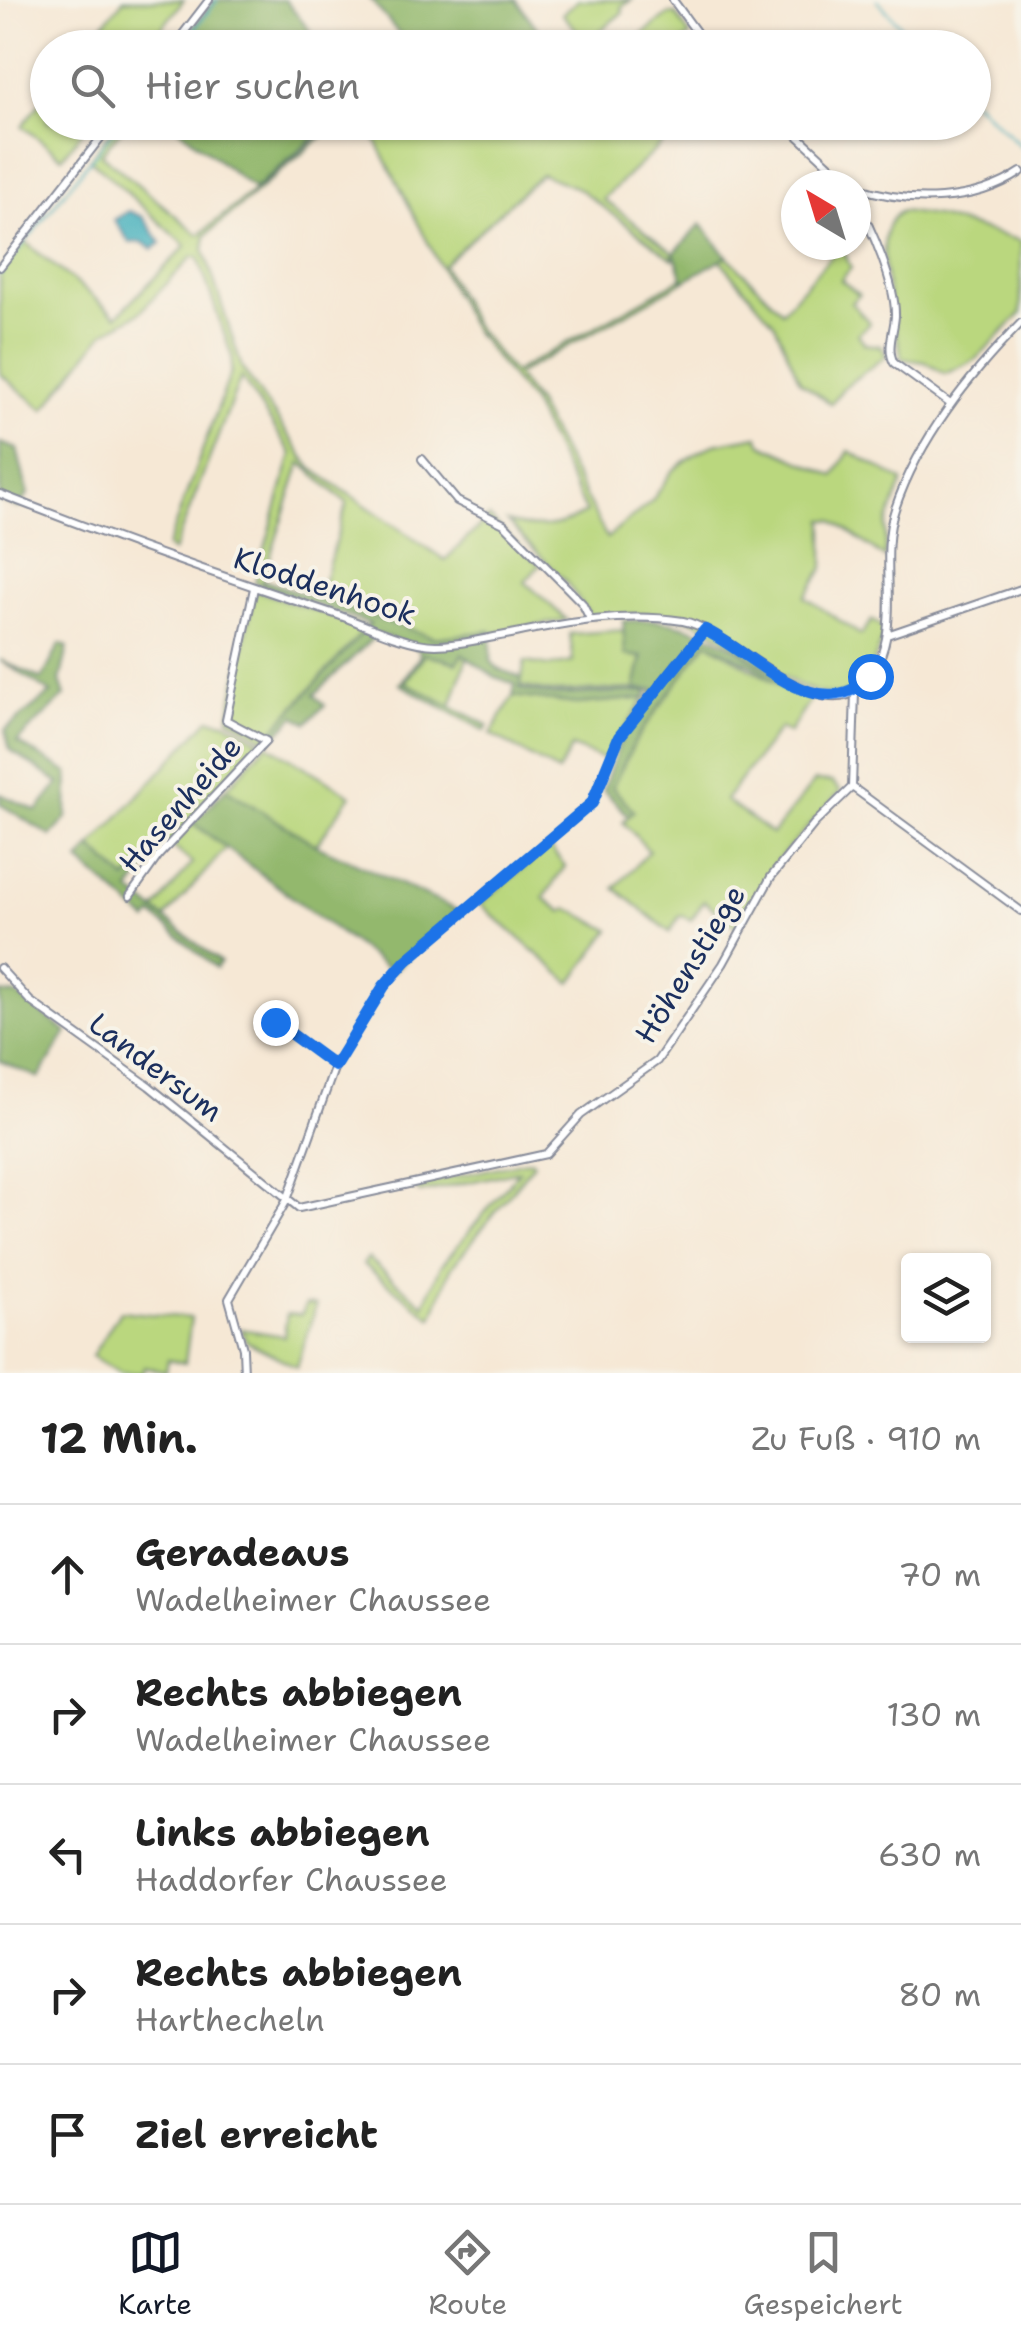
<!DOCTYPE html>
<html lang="de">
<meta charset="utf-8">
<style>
body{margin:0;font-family:"Shantell Sans",sans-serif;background:#f6f6f6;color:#222}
.controls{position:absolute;right:30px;bottom:30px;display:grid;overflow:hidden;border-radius:10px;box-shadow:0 2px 8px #0004}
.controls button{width:90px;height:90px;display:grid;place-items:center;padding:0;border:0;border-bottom:2px solid #e0e0e0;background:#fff;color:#222;font:50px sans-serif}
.compass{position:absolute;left:781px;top:170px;width:90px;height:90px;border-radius:50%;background:#fff;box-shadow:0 2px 8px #0004;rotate:322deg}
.stop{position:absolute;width:30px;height:30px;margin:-22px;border:8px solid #1a73e8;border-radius:50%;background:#fff}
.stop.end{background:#1a73e8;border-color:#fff;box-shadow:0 2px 10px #0008}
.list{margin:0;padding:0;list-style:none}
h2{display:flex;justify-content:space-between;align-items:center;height:130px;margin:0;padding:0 40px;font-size:42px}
h2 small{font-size:32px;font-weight:400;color:#767676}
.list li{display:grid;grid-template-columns:65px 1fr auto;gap:30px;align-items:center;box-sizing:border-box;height:140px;padding:0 40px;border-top:2px solid #e0e0e0}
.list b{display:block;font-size:38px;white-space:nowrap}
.list p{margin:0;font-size:32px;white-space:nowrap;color:#767676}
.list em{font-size:32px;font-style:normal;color:#767676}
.icon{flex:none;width:55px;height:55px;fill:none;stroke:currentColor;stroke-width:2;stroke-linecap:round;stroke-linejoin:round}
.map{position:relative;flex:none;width:1021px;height:1373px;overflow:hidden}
.search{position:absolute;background:#fff;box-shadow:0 2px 8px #0004;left:30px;right:30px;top:30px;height:110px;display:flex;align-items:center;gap:25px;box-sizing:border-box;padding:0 35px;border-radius:55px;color:#767676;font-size:38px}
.sheet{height:830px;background:#fff}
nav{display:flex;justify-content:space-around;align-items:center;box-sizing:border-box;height:140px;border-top:2px solid #e0e0e0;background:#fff;font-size:28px;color:#767676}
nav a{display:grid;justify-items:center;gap:5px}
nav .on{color:#111827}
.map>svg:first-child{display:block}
.green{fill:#bad77e;stroke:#6a836e;stroke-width:2.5}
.forest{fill:#93b86d;stroke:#577466;stroke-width:2.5}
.water{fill:#3eadbb;stroke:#2c6e8c;stroke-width:2.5}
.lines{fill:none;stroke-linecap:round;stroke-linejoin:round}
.stream{stroke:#3eadbb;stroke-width:2.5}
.minor-casing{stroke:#888c9a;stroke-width:10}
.minor{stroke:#fff;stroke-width:6}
.route{stroke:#1a73e8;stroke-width:12}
.labels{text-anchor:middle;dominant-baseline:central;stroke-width:8;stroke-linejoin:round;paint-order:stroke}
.street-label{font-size:30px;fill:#1b2f5e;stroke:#f7f3e8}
</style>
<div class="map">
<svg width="1021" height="1373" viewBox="0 0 1021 1373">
<rect width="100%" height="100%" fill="#f7f3e8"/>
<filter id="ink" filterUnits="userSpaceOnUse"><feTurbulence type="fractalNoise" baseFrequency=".01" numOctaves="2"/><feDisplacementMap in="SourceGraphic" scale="20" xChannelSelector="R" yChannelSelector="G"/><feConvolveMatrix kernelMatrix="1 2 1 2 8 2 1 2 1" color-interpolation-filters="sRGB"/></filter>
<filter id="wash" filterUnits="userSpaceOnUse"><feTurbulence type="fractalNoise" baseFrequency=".0048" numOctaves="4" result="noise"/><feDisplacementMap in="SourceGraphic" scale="40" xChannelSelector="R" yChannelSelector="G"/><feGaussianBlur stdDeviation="2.25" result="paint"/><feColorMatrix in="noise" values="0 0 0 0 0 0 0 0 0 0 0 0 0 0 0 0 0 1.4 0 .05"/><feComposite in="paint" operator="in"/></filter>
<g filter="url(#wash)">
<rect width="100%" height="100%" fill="#f6e8d5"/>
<path class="green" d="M123 0H184L147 47H85Z
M578 0H631L621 7 623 12 590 39 600 48 579 47 587 41 562 14Z
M669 14H676L690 36 677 47H614L633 41Z
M47 94 48 122 89 123 62 157 22 126Z
M117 123H127L101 154 199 235 338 123 206 235 204 250 242 368 311 468 445 560 489 517 540 565 525 582 567 620 491 634 435 638 318 600 347 503 301 463 261 585 255 583 292 454 241 377 173 552 167 547 231 372 232 357 198 257H192L139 313 104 333 44 410 0 374V273L25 242 117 316 186 246 90 159Z
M367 123H684L603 199 674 253 673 259 578 188 541 174 443 265 474 325 513 373 682 278 684 281 516 375 537 404 607 538 652 501 672 471 692 456 714 444 758 436 762 444 834 476 849 451 903 481 886 526 885 558 833 520H824V568L805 597 861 635 872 620 886 629C878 648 872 678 854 690 815 717 731 633 690 620 662 612 620 614 591 617L566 582 507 522C536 530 559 529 586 512L531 402 471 327Z
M902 211 935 216 1021 241V314L975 360 945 374 925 362 902 359C897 327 864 226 902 211Z
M841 245 851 268 841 280 859 295 851 303 870 323 858 334 865 344 882 346 886 356 844 387 831 404 800 381 775 324 720 260 727 256 782 311Z
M255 590 366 628 265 739 229 718Z
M624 630 626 655 642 657 635 689 551 692 520 686 525 662 550 666 573 662 570 634Z
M707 642 785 689 789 685 813 696 789 733 780 728 725 800 772 834 815 781 832 782 841 791 777 861 738 928 704 901 691 920 680 915 670 932 615 888 649 851 623 822 633 811 612 787 638 736Z
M461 653 467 657 451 706 404 682 426 654 457 663Z
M513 696 577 704 645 698 605 760 572 747 558 772 491 734Z
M209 719 226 722 262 742 149 864 139 865 127 881 91 847Z
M267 744 351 795 316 845 226 789Z
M193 823 226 848 165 918 155 910 192 863 171 845Z
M549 847 565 866 544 898 563 912 567 908 610 930 571 983 480 904Z
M531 1160 534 1163 451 1268 432 1318 363 1264 368 1258 424 1305 441 1266 519 1171 420 1193 413 1186Z
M306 1304 316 1305 297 1367 246 1341 241 1329 284 1336 287 1314 301 1315Z
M120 1311 191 1318 185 1363 168 1360 166 1371 144 1367 142 1373H120L92 1356Z"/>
<path class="forest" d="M214 0H285L323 47H177Z
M371 0H516L548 43 543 48 421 47 401 36Z
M172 123H332L254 189Z
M701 224 727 256 684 281 674 253Z
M0 443 17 449 28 494 19 508 0 501Z
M263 580 435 638 491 631V661L498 669 522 678 520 689 552 695 649 691 645 698 577 704 513 696 515 684 495 677 462 654 457 663 425 654 405 682 488 725 485 731 400 684 420 656 419 649 377 634 314 695 325 705 307 723 295 716 270 741 265 739 370 624 261 585Z
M654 620C708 626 746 654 789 685L786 690 752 665 707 642 638 736 612 787 634 811 629 816 603 790 621 739 655 690 635 689 642 657 625 655 623 621Z
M60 644 68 647 60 681 65 696 17 742 68 773 67 818 51 836 0 804V794L37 811 59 783 10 750 5 730 51 693 0 660 42 679Z
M226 789 316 845 459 911 392 972 193 823Z
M91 847 127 880 139 865 149 864 130 891 220 962 216 968 153 915 148 921 79 861Z
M0 993 17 995 67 1032 39 1078 0 1061Z"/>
<path class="water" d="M129 211 143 217 161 243 153 249 142 242 130 243 114 220Z"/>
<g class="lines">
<path class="stream" d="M877 0 920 47
M180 48 217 0
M974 102 1021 146
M0 274 120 122"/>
</g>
</g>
<g filter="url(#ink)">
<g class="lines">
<defs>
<path id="minor" d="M673 0 708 48
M172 48 209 0
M783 122 851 185
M856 187C909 205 975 203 1021 172
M856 203C872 227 896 287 895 316 894 332 886 348 894 363L949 403
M0 267 113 122
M422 459 457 501 504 524 582 603 590 619
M0 494C110 537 222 577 335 614 365 624 404 645 436 645 461 645 486 638 511 634 568 622 625 612 683 621 730 629 816 726 858 689 911 642 875 567 895 509 919 438 969 376 1021 323
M887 635 1021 589
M852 787 1021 911
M130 896 159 855 266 741 226 720 254 588
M0 968 30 1001 149 1086 299 1208 546 1154 581 1115 657 1061 723 964 771 877 814 824 852 787 855 692
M275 1022 335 1066
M244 1373 243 1349 229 1299 287 1200 335 1066 384 986 406 961 592 803 619 737 705 629"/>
</defs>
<use href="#minor" class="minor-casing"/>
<use href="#minor" class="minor"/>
</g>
</g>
<g class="lines" filter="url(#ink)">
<path class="route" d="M275 1022 335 1066 384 986 406 961 592 803 619 737 705 630C755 654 820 730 870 676"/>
</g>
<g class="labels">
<g class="street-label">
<text transform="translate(325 586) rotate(18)">Kloddenhook</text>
<text transform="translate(180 804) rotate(-49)">Hasenheide</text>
<text transform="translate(690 964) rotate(-58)">Höhenstiege</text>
<text transform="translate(156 1067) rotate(37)">Landersum</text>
</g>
</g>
</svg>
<div class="controls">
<button><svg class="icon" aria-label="layers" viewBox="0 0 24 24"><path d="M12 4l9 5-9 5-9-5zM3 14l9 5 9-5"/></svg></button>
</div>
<svg class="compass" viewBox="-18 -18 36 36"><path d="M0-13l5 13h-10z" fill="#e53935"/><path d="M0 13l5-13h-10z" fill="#767676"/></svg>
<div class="stop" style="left:870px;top:676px"></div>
<div class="stop end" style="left:275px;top:1022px"></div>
<div class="search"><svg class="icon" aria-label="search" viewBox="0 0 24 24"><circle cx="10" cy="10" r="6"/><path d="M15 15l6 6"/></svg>Hier suchen</div>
</div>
<section class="sheet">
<h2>12 Min.<small>Zu Fuß · 910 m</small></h2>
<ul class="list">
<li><svg class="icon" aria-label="ahead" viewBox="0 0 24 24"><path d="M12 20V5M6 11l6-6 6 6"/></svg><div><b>Geradeaus</b><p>Wadelheimer Chaussee</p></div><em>70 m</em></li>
<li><svg class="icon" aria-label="right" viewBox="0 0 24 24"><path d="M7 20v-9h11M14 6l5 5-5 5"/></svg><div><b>Rechts abbiegen</b><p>Wadelheimer Chaussee</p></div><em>130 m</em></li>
<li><svg class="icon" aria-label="left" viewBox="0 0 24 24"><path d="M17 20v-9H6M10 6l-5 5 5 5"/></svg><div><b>Links abbiegen</b><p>Haddorfer Chaussee</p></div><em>630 m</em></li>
<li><svg class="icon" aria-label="right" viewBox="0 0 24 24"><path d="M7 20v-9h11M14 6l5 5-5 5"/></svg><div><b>Rechts abbiegen</b><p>Harthecheln</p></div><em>80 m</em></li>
<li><svg class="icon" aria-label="arrive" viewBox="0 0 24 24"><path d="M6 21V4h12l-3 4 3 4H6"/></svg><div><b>Ziel erreicht</b></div></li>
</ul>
</section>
<nav>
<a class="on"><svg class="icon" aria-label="map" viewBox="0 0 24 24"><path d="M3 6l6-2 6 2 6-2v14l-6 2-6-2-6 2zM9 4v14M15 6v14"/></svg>Karte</a>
<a><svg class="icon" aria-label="directions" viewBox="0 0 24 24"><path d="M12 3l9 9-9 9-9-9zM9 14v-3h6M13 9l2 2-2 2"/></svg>Route</a>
<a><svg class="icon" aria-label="saved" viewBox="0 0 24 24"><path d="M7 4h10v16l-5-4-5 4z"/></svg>Gespeichert</a>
</nav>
